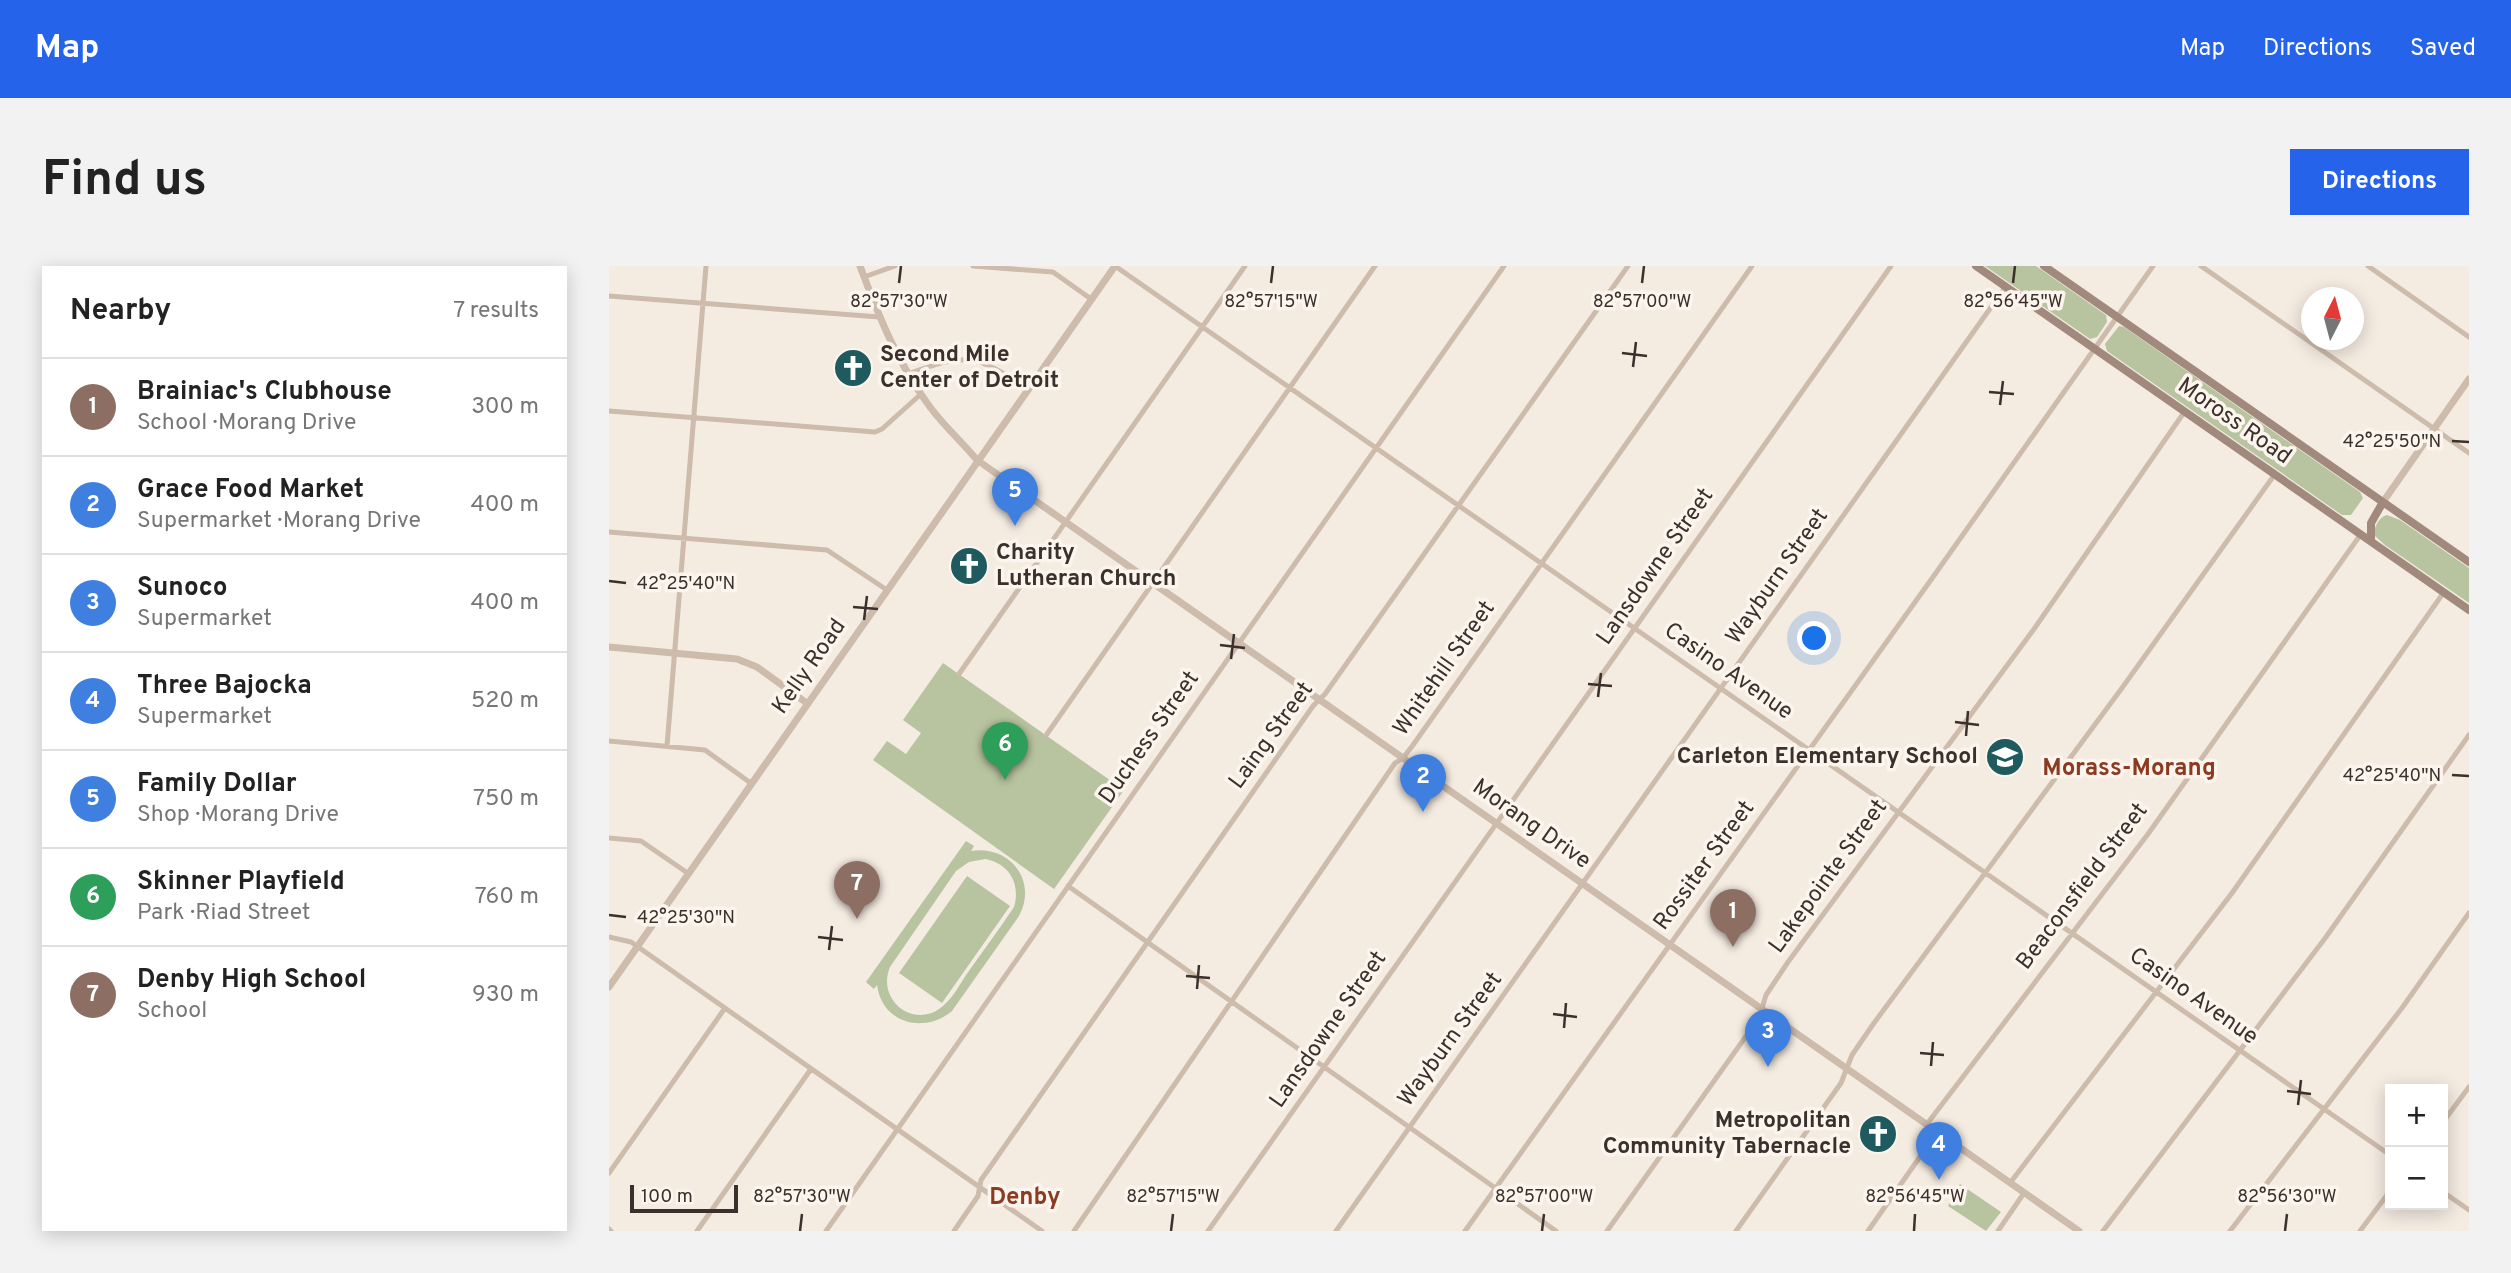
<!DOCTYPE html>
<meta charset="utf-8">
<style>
body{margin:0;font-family:Overpass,sans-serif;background:#f2f2f2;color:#222}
.controls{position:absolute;right:21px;bottom:21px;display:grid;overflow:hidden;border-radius:0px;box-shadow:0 4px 18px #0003}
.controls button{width:63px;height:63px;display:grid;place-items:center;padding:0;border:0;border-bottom:2px solid #e0e0e0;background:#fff;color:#222;font:35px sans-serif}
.compass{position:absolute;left:1692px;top:21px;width:63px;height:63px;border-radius:50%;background:#fff;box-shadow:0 4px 18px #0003;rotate:6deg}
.scale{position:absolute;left:21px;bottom:18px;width:108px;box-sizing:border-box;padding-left:7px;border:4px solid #3b302b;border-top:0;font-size:19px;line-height:24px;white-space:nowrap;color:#3b302b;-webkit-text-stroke:5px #fbf5ee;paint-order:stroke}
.you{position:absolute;left:1206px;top:373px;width:24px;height:24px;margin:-18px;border:5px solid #fff;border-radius:50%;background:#1a73e8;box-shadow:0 0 0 10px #1a73e833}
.badge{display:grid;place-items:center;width:46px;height:46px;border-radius:50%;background:#2563eb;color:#fff;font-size:23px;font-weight:700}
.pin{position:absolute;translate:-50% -58px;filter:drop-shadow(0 2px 4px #0008)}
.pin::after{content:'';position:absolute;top:37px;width:24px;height:21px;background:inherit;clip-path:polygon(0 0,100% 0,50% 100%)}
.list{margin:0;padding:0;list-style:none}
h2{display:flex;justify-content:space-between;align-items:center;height:91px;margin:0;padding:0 28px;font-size:30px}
h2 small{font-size:23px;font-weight:400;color:#767676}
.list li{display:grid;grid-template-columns:46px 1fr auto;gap:21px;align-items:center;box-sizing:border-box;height:98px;padding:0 28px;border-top:2px solid #e0e0e0}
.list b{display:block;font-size:26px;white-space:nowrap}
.list p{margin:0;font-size:23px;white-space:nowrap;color:#767676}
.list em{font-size:23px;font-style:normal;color:#767676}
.map{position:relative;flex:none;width:1860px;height:965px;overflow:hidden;border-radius:0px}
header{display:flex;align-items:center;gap:42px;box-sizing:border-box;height:98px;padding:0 35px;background:#2563eb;color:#fff}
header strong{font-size:33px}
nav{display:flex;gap:38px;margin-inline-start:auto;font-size:24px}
.intro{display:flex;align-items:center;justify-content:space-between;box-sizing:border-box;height:168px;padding:0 42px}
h1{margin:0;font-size:49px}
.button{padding:18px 32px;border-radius:0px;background:#2563eb;color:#fff;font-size:24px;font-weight:700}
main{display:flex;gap:42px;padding:0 42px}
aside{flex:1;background:#fff;border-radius:0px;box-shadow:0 4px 18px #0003}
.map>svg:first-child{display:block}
.green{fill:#b8c4a0;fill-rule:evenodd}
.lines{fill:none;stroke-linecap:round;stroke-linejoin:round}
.minor{stroke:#cdbbac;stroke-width:5}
.tertiary{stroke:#cdbbac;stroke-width:7}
.secondary{stroke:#a18a7d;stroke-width:8}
.ticks{fill:none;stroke:#3b302b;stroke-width:2.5}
.labels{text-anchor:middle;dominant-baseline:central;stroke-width:7;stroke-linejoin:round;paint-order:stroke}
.poi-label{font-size:23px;font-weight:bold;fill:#3b302b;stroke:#fbf5ee;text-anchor:start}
.street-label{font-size:23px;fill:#3b302b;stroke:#fbf5ee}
.neighbourhood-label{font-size:24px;font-weight:bold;fill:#8c3b22;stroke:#fbf5ee}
.ticks-label{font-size:18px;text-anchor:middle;fill:#3b302b;stroke:#fbf5ee;stroke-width:7;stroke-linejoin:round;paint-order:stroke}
</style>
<header>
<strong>Map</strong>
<nav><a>Map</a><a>Directions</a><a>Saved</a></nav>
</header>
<div class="intro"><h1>Find us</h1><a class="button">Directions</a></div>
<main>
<aside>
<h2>Nearby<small>7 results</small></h2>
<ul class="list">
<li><span class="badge" style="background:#8d6e63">1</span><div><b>Brainiac's Clubhouse</b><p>School · Morang Drive</p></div><em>300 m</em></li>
<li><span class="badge" style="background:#3f7fe0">2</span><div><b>Grace Food Market</b><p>Supermarket · Morang Drive</p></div><em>400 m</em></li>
<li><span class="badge" style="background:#3f7fe0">3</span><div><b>Sunoco</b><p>Supermarket</p></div><em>400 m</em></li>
<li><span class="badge" style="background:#3f7fe0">4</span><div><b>Three Bajocka</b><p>Supermarket</p></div><em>520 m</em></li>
<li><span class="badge" style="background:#3f7fe0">5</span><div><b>Family Dollar</b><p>Shop · Morang Drive</p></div><em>750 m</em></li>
<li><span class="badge" style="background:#2e9e5b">6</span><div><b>Skinner Playfield</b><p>Park · Riad Street</p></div><em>760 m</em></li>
<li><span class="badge" style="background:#8d6e63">7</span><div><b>Denby High School</b><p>School</p></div><em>930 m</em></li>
</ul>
</aside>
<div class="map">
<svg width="1860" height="965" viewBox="0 0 1860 965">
<rect width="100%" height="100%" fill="#f4ebe1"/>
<path class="green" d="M1376 0H1427L1497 49 1498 56 1488 71 1481 73Z
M1510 60 1515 61 1751 226 1754 232 1742 249H1733L1498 85 1496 78Z
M1778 249 1791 254 1860 302V337L1776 279 1765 269C1765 261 1770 251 1778 249Z
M334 397 515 524 445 623 264 494 278 475 297 488 312 467 294 454Z
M357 575 365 580 362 585C401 579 429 615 410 650L343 745C316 768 273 758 268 719L265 723 257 716ZM376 593C400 597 412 618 405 641 390 664 373 686 357 709 350 720 342 735 330 743 316 753 297 750 286 737 277 726 276 713 281 701L347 605 360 596Z
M358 610 401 640 333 737 290 707Z
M1351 918 1392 946 1377 965 1339 940Z"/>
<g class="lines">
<path class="minor" d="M364 0 444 6 482 33
M506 0 1781 889
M1592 0 1860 187
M1759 0 1860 71
M255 11 286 0
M0 30 270 51
M299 108C360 86 365 88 419 123
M0 145 266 166 273 163 312 128
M0 266 218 284 278 324
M350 408 636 0
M438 468 766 0
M0 475 96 484 143 518
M58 480 97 0
M0 572 32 575 80 608
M459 620 947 965
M0 671 22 676 433 965
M1834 856 1860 821
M1318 858 1539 568 1752 268
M0 907 116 742
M1401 917 1623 627 1835 326
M1834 926 1860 944
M0 963 2 965
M88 965 202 803
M217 965 895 0
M345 965 369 930 372 914 704 440 716 428 1019 0
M465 965 786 497 794 492 804 479 1143 0
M599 965 1282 0
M727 965 1397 20
M856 965 1324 311 1544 0
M998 965 1150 752 1157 729 1179 696 1425 363 1576 145
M1127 965 1232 817 1243 789 1265 757 1513 422 1666 208
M1259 965 1329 865
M1389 965 1415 927
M1494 965 1717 671 1860 469
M1621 965 1793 742 1860 647
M1751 965 1781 925"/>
<path class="tertiary" d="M251 0C270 51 289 98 321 141 335 160 353 176 368 194L1470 965
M1774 236 1860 113
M0 381 128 393 148 401 199 438
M0 721 506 0"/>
<path class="secondary" d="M1367 0 1860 344
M1435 0 1860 296
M1762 275V257L1774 236"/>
</g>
<path class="ticks" d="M290 17 292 0M662 17 664 0M1033 17 1035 0M1404 17 1406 0M1013 87 1038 90M1024 101 1027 76M1380 126 1405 128M1391 139 1394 115M1843 175 1860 176M0 315 17 317M244 341 269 343M255 354 258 330M611 379 636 382M622 393 625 368M979 418 1003 420M989 431 992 407M1346 456 1370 459M1357 470 1359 445M1843 509 1860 510M0 649 17 651M209 671 234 674M220 684 223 660M577 710 601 712M588 723 590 699M944 748 968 751M955 762 957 737M1311 787 1335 789M1322 800 1324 776M1678 825 1702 828M1689 839 1692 814M191 965 193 948M562 965 564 948M933 965 935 948M1305 965 1306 948M1676 965 1678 948"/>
<defs>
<symbol id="church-disc" viewBox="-11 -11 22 22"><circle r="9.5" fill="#1f5a5e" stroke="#fbf5ee"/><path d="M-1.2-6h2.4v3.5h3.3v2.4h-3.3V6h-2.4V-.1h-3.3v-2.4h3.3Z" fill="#fff"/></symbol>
<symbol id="school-disc" viewBox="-11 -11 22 22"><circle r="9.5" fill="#1f5a5e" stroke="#fbf5ee"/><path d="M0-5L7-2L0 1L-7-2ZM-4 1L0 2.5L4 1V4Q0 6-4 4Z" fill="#fff"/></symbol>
</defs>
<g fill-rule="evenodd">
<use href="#church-disc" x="222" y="80" width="44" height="44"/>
<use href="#church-disc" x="338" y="278" width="44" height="44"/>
<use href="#school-disc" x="1374" y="469" width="44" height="44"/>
<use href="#church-disc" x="1247" y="846" width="44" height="44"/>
</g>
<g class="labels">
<g class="poi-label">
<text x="271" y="89">Second Mile<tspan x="271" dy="26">Center of Detroit</tspan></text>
<text x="387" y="287">Charity<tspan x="387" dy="26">Lutheran Church</tspan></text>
<text x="1369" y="491" text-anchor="end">Carleton Elementary School</text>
<text x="1242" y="855" text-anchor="end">Metropolitan<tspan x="1242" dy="26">Community Tabernacle</tspan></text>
</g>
<g class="street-label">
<text transform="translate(1625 156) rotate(35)">Moross Road</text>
<text transform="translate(1047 301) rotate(-55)">Lansdowne Street</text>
<text transform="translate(1169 311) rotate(-55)">Wayburn Street</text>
<text transform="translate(201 401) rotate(-55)">Kelly Road</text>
<text transform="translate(836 403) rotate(-55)">Whitehill Street</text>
<text transform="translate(1119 406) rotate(35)">Casino Avenue</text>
<text transform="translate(663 470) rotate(-54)">Laing Street</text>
<text transform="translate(541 472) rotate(-55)">Duchess Street</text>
<text transform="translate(922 559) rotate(35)">Morang Drive</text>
<text transform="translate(1096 600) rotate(-54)">Rossiter Street</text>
<text transform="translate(1220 611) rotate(-54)">Lakepointe Street</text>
<text transform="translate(1474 621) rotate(-53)">Beaconsfield Street</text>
<text transform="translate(1584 731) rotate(35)">Casino Avenue</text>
<text transform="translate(720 764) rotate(-55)">Lansdowne Street</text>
<text transform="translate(842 774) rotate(-54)">Wayburn Street</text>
</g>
<g class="neighbourhood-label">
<text x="1520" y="503">Morass-Morang</text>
<text x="416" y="932">Denby</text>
</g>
</g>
<g class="ticks-label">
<text x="290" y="41">82°57'30"W</text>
<text x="662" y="41">82°57'15"W</text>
<text x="1033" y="41">82°57'00"W</text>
<text x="1404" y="41">82°56'45"W</text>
<text x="1783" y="181">42°25'50"N</text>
<text x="77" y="323">42°25'40"N</text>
<text x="1783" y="515">42°25'40"N</text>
<text x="77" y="657">42°25'30"N</text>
<text x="193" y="936">82°57'30"W</text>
<text x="564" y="936">82°57'15"W</text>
<text x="935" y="936">82°57'00"W</text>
<text x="1306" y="936">82°56'45"W</text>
<text x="1678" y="936">82°56'30"W</text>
</g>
</svg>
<div class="controls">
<button>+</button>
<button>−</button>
</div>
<svg class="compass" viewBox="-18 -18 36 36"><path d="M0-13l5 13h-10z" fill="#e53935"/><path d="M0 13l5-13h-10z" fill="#767676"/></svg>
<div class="scale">100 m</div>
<div class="you"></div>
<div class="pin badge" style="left:1124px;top:681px;background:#8d6e63">1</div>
<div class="pin badge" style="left:814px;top:546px;background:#3f7fe0">2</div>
<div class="pin badge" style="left:1159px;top:801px;background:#3f7fe0">3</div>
<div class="pin badge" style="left:1330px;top:914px;background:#3f7fe0">4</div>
<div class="pin badge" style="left:406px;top:260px;background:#3f7fe0">5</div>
<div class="pin badge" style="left:396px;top:514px;background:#2e9e5b">6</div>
<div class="pin badge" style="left:248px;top:653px;background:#8d6e63">7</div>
</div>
</main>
